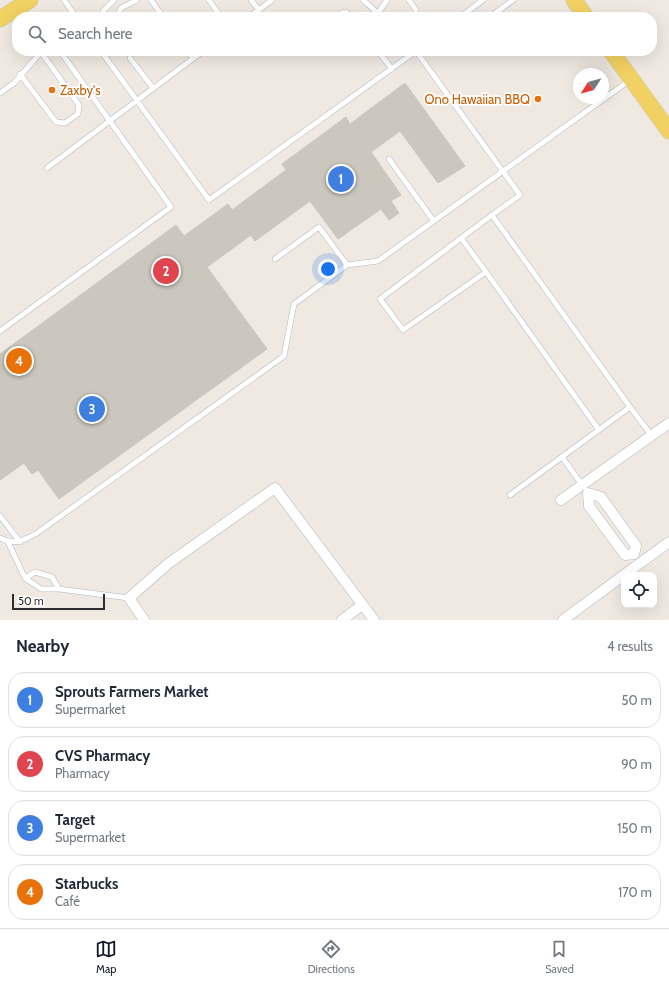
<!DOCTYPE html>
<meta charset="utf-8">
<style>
body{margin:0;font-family:Cabin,sans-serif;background:#f6f6f7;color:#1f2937}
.controls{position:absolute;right:12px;bottom:12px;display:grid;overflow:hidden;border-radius:8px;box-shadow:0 4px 16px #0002}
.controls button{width:36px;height:36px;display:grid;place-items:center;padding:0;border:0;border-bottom:1px solid #e0e1e3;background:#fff;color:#1f2937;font:20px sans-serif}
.compass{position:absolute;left:573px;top:68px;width:36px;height:36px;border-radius:50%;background:#fff;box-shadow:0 4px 16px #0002;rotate:234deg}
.scale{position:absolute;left:12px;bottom:10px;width:93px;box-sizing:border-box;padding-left:4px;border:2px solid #2e2e2e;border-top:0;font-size:11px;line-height:14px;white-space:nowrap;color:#2e2e2e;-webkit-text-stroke:3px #fff;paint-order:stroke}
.you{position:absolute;left:328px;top:269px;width:14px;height:14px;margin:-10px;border:3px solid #fff;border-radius:50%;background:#1a73e8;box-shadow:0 0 0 6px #1a73e833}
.badge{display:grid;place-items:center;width:26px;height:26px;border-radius:50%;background:#111827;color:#fff;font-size:13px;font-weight:700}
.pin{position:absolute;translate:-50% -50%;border:2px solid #fff;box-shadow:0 1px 4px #0006}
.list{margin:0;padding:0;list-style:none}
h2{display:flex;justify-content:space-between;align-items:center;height:52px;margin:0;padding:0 16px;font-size:17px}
h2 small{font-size:13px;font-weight:400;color:#747a83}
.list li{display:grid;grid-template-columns:26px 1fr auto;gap:12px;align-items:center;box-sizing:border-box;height:56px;margin:0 8px 8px;padding:0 8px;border:1px solid #e0e1e3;border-radius:16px}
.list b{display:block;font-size:15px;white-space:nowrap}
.list p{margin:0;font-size:13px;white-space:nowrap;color:#747a83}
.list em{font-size:13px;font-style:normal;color:#747a83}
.icon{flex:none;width:22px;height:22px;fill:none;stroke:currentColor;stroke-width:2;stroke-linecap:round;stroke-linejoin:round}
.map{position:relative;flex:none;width:669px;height:620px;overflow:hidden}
.search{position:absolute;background:#fff;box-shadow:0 4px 16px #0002;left:12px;right:12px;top:12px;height:44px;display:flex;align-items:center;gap:10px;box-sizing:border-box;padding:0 14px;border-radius:16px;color:#747a83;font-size:15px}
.sheet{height:308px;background:#fff}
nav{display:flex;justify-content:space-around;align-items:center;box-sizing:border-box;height:56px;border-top:1px solid #e0e1e3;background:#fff;font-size:11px;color:#747a83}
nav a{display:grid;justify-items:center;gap:2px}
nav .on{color:#111827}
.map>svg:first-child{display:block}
.building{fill:#cbc7bf;stroke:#cbc5ba}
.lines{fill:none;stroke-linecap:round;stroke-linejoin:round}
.lane-casing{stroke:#b4b7c1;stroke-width:6}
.street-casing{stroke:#b4b7c1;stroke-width:11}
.primary-casing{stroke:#c9c9c9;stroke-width:17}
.lane{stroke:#fff;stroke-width:5}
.street{stroke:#fff;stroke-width:10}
.primary{stroke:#f2d163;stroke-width:16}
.food-dot{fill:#e8710a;stroke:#fff;stroke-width:1.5}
.labels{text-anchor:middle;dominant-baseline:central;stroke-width:3.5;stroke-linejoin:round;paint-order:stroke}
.food-label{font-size:13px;fill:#c56008;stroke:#fff;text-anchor:start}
</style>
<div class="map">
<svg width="669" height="620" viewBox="0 0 669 620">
<rect width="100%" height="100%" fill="#efe9e1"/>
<path class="building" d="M405 83 465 166 438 183 400 131 371 152 401 195 391 201 399 213 389 220 381 209 338 239 310 201 255 241 232 210 286 170 282 164 346 117 350 124Z
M228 204 251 235 207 267 184 236Z
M176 225 267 349 59 499 38 470 32 474 24 463 0 480V354Z"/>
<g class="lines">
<defs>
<path id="lane" d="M64 0 76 17
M151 0 163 17
M209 0 221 17
M251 0 259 10
M363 0 382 17
M409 0 416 10
M378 13 387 0
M103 17V11L114 0
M117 17 121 8 137 0
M249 17 272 0
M335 17 341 13 346 12 353 17
M460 17 483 0
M490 17 513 0
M101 51 209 200 416 51 520 195 492 215
M125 51 126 52
M188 51 193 58
M378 51 392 69
M130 58 153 88
M20 74 56 122 65 123 78 114 79 105 41 52
M0 93 14 83 42 51
M389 159 433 220
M47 168 203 51
M461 238 486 272
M275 259 319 227 347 265
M0 331 171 207 60 51
M630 407 652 436
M562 457 582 485
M510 495 630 407 492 215 380 299 403 330 486 272 599 430
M0 516 20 542
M0 538C15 546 24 540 37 533L284 356 294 304 347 265 378 261 630 80
M8 542 25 578 41 589H59L129 598
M25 578 35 572 52 577 59 589"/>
<path id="street" d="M588 493 601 497 636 546 634 554 625 555 589 506Z
M561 500 669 423
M624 575 669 542
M144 620 129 598 169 563 275 488 374 620
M342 620 362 605
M563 620 624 575"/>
<path id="primary" d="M574 0 586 17
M0 19 30 0
M611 51 669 131"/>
</defs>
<use href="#lane" class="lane-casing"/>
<use href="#street" class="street-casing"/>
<use href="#primary" class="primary-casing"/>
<use href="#lane" class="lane"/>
<use href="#street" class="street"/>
<use href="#primary" class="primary"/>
</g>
<g class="food-dot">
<circle cx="52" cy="90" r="4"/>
<circle cx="538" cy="99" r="4"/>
</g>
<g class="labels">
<g class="food-label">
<text x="60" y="90">Zaxby's</text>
<text x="530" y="99" text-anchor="end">Ono Hawaiian BBQ</text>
</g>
</g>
</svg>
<div class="controls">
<button><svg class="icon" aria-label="locate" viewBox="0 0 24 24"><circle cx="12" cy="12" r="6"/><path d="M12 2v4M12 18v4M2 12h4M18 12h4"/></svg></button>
</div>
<svg class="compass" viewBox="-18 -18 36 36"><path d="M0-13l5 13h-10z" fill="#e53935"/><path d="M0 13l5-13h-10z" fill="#747a83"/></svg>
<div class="scale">50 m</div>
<div class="you"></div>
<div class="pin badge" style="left:341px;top:179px;background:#3f7fe0">1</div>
<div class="pin badge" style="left:166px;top:271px;background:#e0444e">2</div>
<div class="pin badge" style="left:92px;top:409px;background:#3f7fe0">3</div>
<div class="pin badge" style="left:19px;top:361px;background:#e8710a">4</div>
<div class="search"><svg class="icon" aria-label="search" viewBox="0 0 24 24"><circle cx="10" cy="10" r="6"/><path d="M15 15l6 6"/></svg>Search here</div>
</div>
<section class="sheet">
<h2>Nearby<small>4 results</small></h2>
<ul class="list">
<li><span class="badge" style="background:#3f7fe0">1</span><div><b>Sprouts Farmers Market</b><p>Supermarket</p></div><em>50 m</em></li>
<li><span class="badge" style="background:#e0444e">2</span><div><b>CVS Pharmacy</b><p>Pharmacy</p></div><em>90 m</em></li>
<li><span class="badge" style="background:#3f7fe0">3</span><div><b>Target</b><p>Supermarket</p></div><em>150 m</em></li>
<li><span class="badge" style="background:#e8710a">4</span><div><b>Starbucks</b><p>Café</p></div><em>170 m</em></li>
</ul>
</section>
<nav>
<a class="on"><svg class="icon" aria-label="map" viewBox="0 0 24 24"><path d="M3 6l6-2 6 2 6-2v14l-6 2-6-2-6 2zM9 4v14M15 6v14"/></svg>Map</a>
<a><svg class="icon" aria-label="directions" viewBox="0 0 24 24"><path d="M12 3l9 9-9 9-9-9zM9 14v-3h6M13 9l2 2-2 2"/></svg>Directions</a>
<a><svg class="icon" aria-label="saved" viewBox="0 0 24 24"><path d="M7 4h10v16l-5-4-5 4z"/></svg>Saved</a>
</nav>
